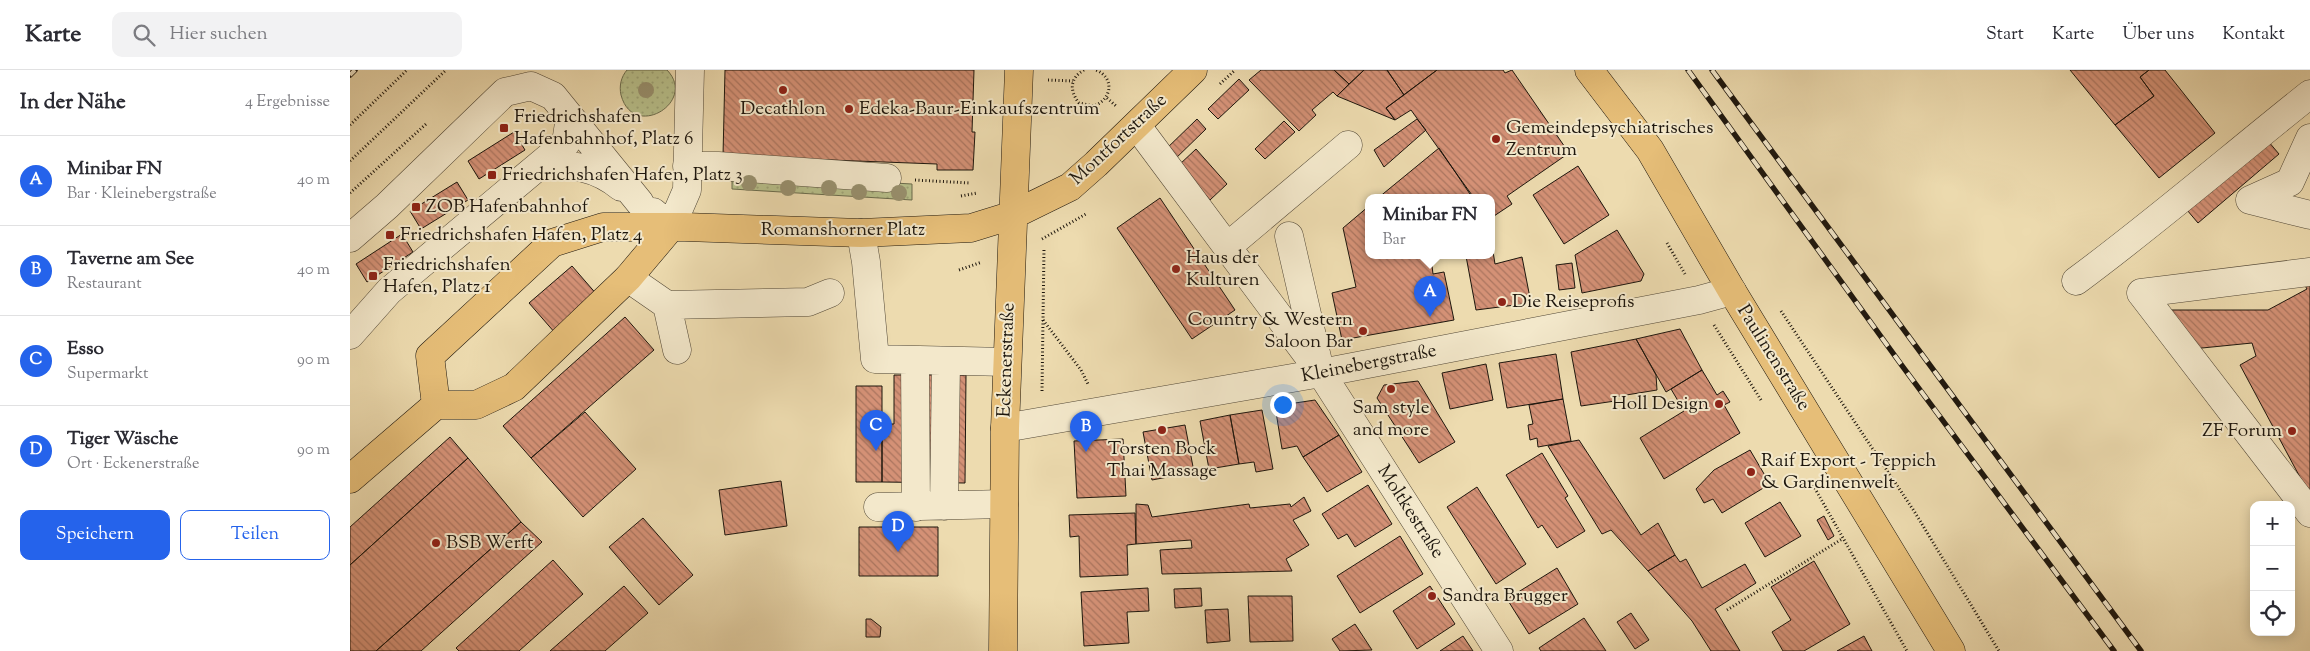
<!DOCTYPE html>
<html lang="de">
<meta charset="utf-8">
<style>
body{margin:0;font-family:"Sorts Mill Goudy",serif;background:#f2f2f3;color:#2b2b33}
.controls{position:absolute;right:15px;bottom:15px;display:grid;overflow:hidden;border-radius:10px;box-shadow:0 2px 12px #0003}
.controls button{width:45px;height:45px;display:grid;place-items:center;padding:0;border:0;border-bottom:1px solid #e1e1e2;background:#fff;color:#2b2b33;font:25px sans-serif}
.you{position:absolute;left:932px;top:334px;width:18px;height:18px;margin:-12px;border:4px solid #fff;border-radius:50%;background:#1a73e8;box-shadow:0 0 0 8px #1a73e833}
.badge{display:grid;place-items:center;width:32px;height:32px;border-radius:50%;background:#2563eb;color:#fff;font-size:16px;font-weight:700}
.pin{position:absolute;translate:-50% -41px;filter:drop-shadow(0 1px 2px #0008)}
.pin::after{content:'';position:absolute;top:26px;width:18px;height:15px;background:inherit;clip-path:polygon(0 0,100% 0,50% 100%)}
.popup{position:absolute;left:1015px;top:124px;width:130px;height:65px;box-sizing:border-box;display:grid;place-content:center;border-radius:10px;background:#fff;filter:drop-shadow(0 1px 4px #0005);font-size:16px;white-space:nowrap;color:#7c7c81}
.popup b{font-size:19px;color:#2b2b33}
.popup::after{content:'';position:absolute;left:50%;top:100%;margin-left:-10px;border:10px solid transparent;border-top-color:#fff}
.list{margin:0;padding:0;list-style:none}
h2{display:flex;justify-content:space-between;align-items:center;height:65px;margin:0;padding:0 20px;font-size:21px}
h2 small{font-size:16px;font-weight:400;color:#7c7c81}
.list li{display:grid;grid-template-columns:32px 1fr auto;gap:15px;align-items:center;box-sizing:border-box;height:90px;padding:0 20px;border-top:1px solid #e1e1e2}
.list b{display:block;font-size:19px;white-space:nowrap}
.list p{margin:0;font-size:16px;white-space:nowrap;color:#7c7c81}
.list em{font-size:16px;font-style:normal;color:#7c7c81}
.actions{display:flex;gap:10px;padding:15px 20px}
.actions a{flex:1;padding:11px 0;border:1px solid #2563eb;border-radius:10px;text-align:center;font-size:18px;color:#2563eb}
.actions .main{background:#2563eb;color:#fff}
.icon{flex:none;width:28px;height:28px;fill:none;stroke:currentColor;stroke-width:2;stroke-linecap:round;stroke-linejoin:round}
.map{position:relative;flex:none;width:1960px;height:581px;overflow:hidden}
header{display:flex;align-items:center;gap:30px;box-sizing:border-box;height:70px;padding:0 25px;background:#fff;border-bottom:1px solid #e1e1e2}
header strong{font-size:24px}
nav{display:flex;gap:28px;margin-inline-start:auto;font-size:18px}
.search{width:350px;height:45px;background:#f2f2f3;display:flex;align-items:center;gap:12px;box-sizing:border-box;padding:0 18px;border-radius:10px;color:#7c7c81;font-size:19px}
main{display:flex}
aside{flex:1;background:#fff}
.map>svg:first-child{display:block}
.grass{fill:url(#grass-dots);stroke:#6a6b4c}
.building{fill:url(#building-back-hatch);stroke:#1d160d}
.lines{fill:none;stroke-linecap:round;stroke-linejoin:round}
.minor-casing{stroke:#514736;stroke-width:29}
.major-casing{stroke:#1d160d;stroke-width:29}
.path{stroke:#1d160d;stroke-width:3;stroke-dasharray:1 2.5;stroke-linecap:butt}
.minor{stroke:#f3e8cb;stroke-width:28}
.major{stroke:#e6be78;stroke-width:28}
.rail-casing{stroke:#1d160d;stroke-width:5.5}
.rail{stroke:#f3e8cb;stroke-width:4;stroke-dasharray:11;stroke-linecap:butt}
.tree{fill:#98906e}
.poi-dot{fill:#8f2418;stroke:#f3e8cb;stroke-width:2}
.labels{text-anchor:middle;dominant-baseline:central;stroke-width:4;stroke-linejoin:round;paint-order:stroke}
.poi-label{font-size:19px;fill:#1d160d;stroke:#f3e8cb;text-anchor:start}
.street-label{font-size:19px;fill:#1d160d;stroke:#f3e8cb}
</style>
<header>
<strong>Karte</strong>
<div class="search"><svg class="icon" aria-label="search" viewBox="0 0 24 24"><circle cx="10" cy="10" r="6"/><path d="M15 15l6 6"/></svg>Hier suchen</div>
<nav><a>Start</a><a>Karte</a><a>Über uns</a><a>Kontakt</a></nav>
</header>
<main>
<aside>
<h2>In der Nähe<small>4 Ergebnisse</small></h2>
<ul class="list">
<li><span class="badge">A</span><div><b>Minibar FN</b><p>Bar · Kleinebergstraße</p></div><em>40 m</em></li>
<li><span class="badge">B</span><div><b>Taverne am See</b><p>Restaurant</p></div><em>40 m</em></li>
<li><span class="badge">C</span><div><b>Esso</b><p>Supermarkt</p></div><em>90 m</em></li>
<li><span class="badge">D</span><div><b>Tiger Wäsche</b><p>Ort · Eckenerstraße</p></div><em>90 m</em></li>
</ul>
<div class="actions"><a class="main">Speichern</a><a>Teilen</a></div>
</aside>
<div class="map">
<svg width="1960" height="581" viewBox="0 0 1960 581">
<defs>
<pattern id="grass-dots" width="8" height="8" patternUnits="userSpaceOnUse" patternTransform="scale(1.25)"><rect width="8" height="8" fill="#b8c08b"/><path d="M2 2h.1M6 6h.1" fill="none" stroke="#9ea477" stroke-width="1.8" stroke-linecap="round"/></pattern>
<pattern id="building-back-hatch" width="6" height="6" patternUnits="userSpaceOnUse" patternTransform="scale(1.25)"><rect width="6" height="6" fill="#d49176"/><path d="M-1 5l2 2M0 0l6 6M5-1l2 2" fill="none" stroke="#ab755f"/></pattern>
</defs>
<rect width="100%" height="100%" fill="#eddbaf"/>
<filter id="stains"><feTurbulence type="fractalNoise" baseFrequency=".004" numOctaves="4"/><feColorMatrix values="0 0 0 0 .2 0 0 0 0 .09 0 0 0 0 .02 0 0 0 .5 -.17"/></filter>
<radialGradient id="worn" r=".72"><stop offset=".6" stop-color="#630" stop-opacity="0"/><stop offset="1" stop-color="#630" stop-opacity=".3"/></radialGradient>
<path class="grass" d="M277 0H317C348 32 283 71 271 25 269 16 271 7 277 0Z
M382 104 562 114V130L382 119Z"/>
<path class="building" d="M375 0H624L622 62H625L623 100H587V94L373 86Z
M911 0H984L999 14 987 26 983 22 962 40 966 45 949 61 899 10Z
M984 0H1014L999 14Z
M1014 0H1037L1054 25 1036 38 1045 50 987 26Z
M1037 0H1087L1054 25Z
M1087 0H1153L1155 3 1162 0 1219 83 1157 126 1162 134 1141 148V128H1124L1061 40 1045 50 1036 38Z
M1720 0H1799L1790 7 1804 26 1765 55Z
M1799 0H1815L1865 63 1809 108 1765 55 1804 26 1790 7Z
M889 9 899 20 868 49 858 39Z
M847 49 856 59 822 92 813 82Z
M1067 49 1076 60 1034 97 1024 80Z
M934 51 945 62 915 89 905 79Z
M164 62 175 80 129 109 118 91Z
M1918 71 1929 84 1848 153 1837 140Z
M1089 78 1122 127 1120 128H1028Z
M846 79 877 114 860 130 829 95Z
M1228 96 1259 145 1214 174 1183 125Z
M107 112 118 130 71 159 60 141Z
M810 128 885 240 842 269 767 158Z
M1019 136V186H1084L1081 188 1083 204 1094 202 1104 250 992 270 982 223 1006 217 993 158Z
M1267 160 1294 204 1291 211 1232 223 1225 185Z
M52 164 63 182 17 212 6 194Z
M1141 169 1145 194 1172 187 1181 233 1126 240 1116 186H1141Z
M1222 193 1225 218 1209 220 1206 195Z
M222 196 262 242 219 279 179 233Z
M1960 210V426L1890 295 1906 286 1902 273 1842 279 1810 240H1918L1957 219 1954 214Z
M275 247 304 280 181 388 153 356Z
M1330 259 1352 300 1316 322 1286 269Z
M1286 269 1306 305 1307 320 1264 327 1265 331 1231 336 1221 282Z
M1206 284 1213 329 1157 338 1149 293Z
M1136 294 1143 330 1100 339 1092 303Z
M1352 300 1367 325 1373 321 1380 332 1374 335 1390 363 1314 409 1290 368 1334 341 1321 319Z
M544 305H616L615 413 532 412V354H544Z
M1068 311 1105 372 1069 393 1027 328 1034 315Z
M506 316H532V412H506Z
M1213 329 1221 371 1188 377 1187 368 1180 370 1178 355 1183 354 1179 335Z
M965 330 989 365 953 387 947 376 932 379 925 336Z
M912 340 923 399 906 402 904 392 889 394 880 345Z
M235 342 286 399 233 447 181 388Z
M880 345 889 394 859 399 850 351Z
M835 355 844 402 802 410 793 362Z
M989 365 1012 402 977 422 953 387Z
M100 367 118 388 0 495V457Z
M773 369 776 426 727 428 724 371Z
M1229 370 1291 465 1308 453 1325 485 1298 501 1261 460 1252 464 1198 376Z
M1400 380 1420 414 1372 443 1363 429 1354 433 1346 419 1364 400Z
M1192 383 1218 426 1215 428 1235 461 1207 478 1192 455 1188 458 1156 405Z
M118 388 171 452 26 581H0V495Z
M431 411 437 456 375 465 369 420Z
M1018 415 1042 454 1005 477 997 464 988 469 972 444Z
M1127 417 1176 494 1146 514 1097 437Z
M954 427 961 441 943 450 959 475 936 489 942 501 812 504 810 480 842 478 841 470 786 474V434L798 435 802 447 899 434 900 438 940 434 941 437Z
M1430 432 1451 466 1415 487 1395 453Z
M785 443 786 474 777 475 778 505 730 507 729 466 720 467 719 445Z
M1474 446 1484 466 1478 470 1467 450Z
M293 448 343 505 309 535 259 477Z
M171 452 192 472 71 581H26Z
M509 457H588V506H509Z
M1050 466 1073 504 1010 543 987 506Z
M1325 485 1330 492 1336 489 1352 518 1395 494 1406 513 1365 539 1390 581H1361L1342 551 1298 501Z
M203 490 233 524 169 581H109L106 578Z
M1464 491 1500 554 1454 581H1433L1422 562 1441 550 1421 517Z
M1207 498 1228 534 1179 564 1157 529Z
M274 516 298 543 255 581H200Z
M1080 516 1105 554 1067 579 1043 541Z
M798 518 799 541 777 542 779 573 734 576 731 522Z
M851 518 852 536 825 538 824 519Z
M898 526H942L943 571 900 572Z
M878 539 880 571 857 573 855 540Z
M1281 543 1299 570 1285 579 1267 552Z
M1234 548 1256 581H1191L1189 578Z
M516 549H521L531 557 530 567H516Z
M1005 554 1022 580 990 581 982 569Z
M1113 566 1123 581H1090Z
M1514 566 1522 581H1487Z"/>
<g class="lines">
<defs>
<path id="minor" d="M787 56 971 303 1149 581
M1960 68 1940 112 1900 130 1960 145
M191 95C224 95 245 96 271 117
M337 96H368L537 108
M303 142 321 157 337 120 340 0
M511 163 516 192 525 289 657 292
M939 166 968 292
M0 168 37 136 155 22 181 16 203 26 290 133
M877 177 998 75
M278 208 317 235 458 232 480 223
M1726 211C1806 152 1882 86 1960 24
M1791 223 1960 443
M1791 223 1960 202
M317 235 327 280
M0 265 39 221 216 73 220 47
M565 290 566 437
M655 358 971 303 1349 230 1382 221
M594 436 596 291
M528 437 654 434"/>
<path id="major" d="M1239 0 1300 80 1382 221 1601 581
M321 157 278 208 164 317 126 335H86L80 286 202 173 253 157H335L511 163 621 158 663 145 720 117 746 94 843 0
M0 409 86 335
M653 581 655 358 669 0"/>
</defs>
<use href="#minor" class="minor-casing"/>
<use href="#major" class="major-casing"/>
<path class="path" d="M734 0C720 8 719 20 729 33L744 36C762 29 765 8 746 0
M698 10 723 11
M870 14 885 0
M757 28 766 36
M0 55 57 0
M0 91 96 0
M565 110 620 113
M0 123 76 54
M611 126 627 123
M692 169 736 144
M1317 173 1335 204
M609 200 632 192
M1431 241 1564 441 1649 581
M693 250 731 300 738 314
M1364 255 1411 330
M692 321 694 178
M1463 415 1557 581
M1377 540 1492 469"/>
<use href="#minor" class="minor"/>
<use href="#major" class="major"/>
<defs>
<path id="rail" d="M1338 0 1553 297 1764 581
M1362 0 1791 581
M0 5 5 0"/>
</defs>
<use href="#rail" class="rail-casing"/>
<use href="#rail" class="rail"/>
</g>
<g class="tree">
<circle cx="296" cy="20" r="8"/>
<circle cx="399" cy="113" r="8"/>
<circle cx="438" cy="118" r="8"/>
<circle cx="479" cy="118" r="8"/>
<circle cx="509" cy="122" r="8"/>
<circle cx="549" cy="123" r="8"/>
</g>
<g class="poi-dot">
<circle cx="433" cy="20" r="5"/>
<circle cx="499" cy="39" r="5"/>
<rect x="149" y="53" width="10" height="10" rx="2.5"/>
<circle cx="1146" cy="69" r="5"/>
<rect x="137" y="100" width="10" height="10" rx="2.5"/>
<rect x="61" y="132" width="10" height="10" rx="2.5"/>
<rect x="35" y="160" width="10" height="10" rx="2.5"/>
<circle cx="826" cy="199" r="5"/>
<rect x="18" y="201" width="10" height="10" rx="2.5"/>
<circle cx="1152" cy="232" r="5"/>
<circle cx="1013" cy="261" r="5"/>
<circle cx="1041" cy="319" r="5"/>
<circle cx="1369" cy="334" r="5"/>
<circle cx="812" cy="360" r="5"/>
<circle cx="1942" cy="361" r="5"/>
<circle cx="1401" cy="402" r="5"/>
<circle cx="86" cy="473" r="5"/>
<circle cx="1082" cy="526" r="5"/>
</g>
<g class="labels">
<g class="poi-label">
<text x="433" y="39" text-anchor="middle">Decathlon</text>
<text x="509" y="39">Edeka-Baur-Einkaufszentrum</text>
<text x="164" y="47">Friedrichshafen<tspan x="164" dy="22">Hafenbahnhof, Platz 6</tspan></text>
<text x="1156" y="58">Gemeindepsychiatrisches<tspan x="1156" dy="22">Zentrum</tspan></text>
<text x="152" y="105">Friedrichshafen Hafen, Platz 3</text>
<text x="76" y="137">ZOB Hafenbahnhof</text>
<text x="50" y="165">Friedrichshafen Hafen, Platz 4</text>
<text x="836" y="188">Haus der<tspan x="836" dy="22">Kulturen</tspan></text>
<text x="33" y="195">Friedrichshafen<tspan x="33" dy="22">Hafen, Platz 1</tspan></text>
<text x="1162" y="232">Die Reiseprofis</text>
<text x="1003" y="250" text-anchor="end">Country &amp; Western<tspan x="1003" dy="22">Saloon Bar</tspan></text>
<text x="1359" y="334" text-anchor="end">Holl Design</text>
<text x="1041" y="338" text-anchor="middle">Sam style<tspan x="1041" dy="22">and more</tspan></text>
<text x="1932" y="361" text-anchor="end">ZF Forum</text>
<text x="812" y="379" text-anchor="middle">Torsten Bock<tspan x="812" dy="22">Thai Massage</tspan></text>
<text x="1411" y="391">Raif Export - Teppich<tspan x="1411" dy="22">&amp; Gardinenwelt</tspan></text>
<text x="96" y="473">BSB Werft</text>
<text x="1092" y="526">Sandra Brugger</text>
</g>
<g class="street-label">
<text transform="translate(769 70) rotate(-43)">Montfortstraße</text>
<text x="493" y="160">Romanshorner Platz</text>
<text transform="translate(1423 288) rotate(58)">Paulinenstraße</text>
<text transform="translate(657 290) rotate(-88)">Eckenerstraße</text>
<text transform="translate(1019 294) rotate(-11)">Kleinebergstraße</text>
<text transform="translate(1060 442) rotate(57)">Moltkestraße</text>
</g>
</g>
<rect width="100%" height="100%" filter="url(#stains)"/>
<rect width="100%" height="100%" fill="url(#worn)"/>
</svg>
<div class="controls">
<button>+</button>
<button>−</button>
<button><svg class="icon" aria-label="locate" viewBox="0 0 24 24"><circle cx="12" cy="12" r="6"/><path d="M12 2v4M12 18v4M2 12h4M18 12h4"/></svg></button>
</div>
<div class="you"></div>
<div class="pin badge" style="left:1080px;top:247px">A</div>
<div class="popup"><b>Minibar FN</b>Bar</div>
<div class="pin badge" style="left:736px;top:382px">B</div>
<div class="pin badge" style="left:526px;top:381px">C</div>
<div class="pin badge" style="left:548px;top:482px">D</div>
</div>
</main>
